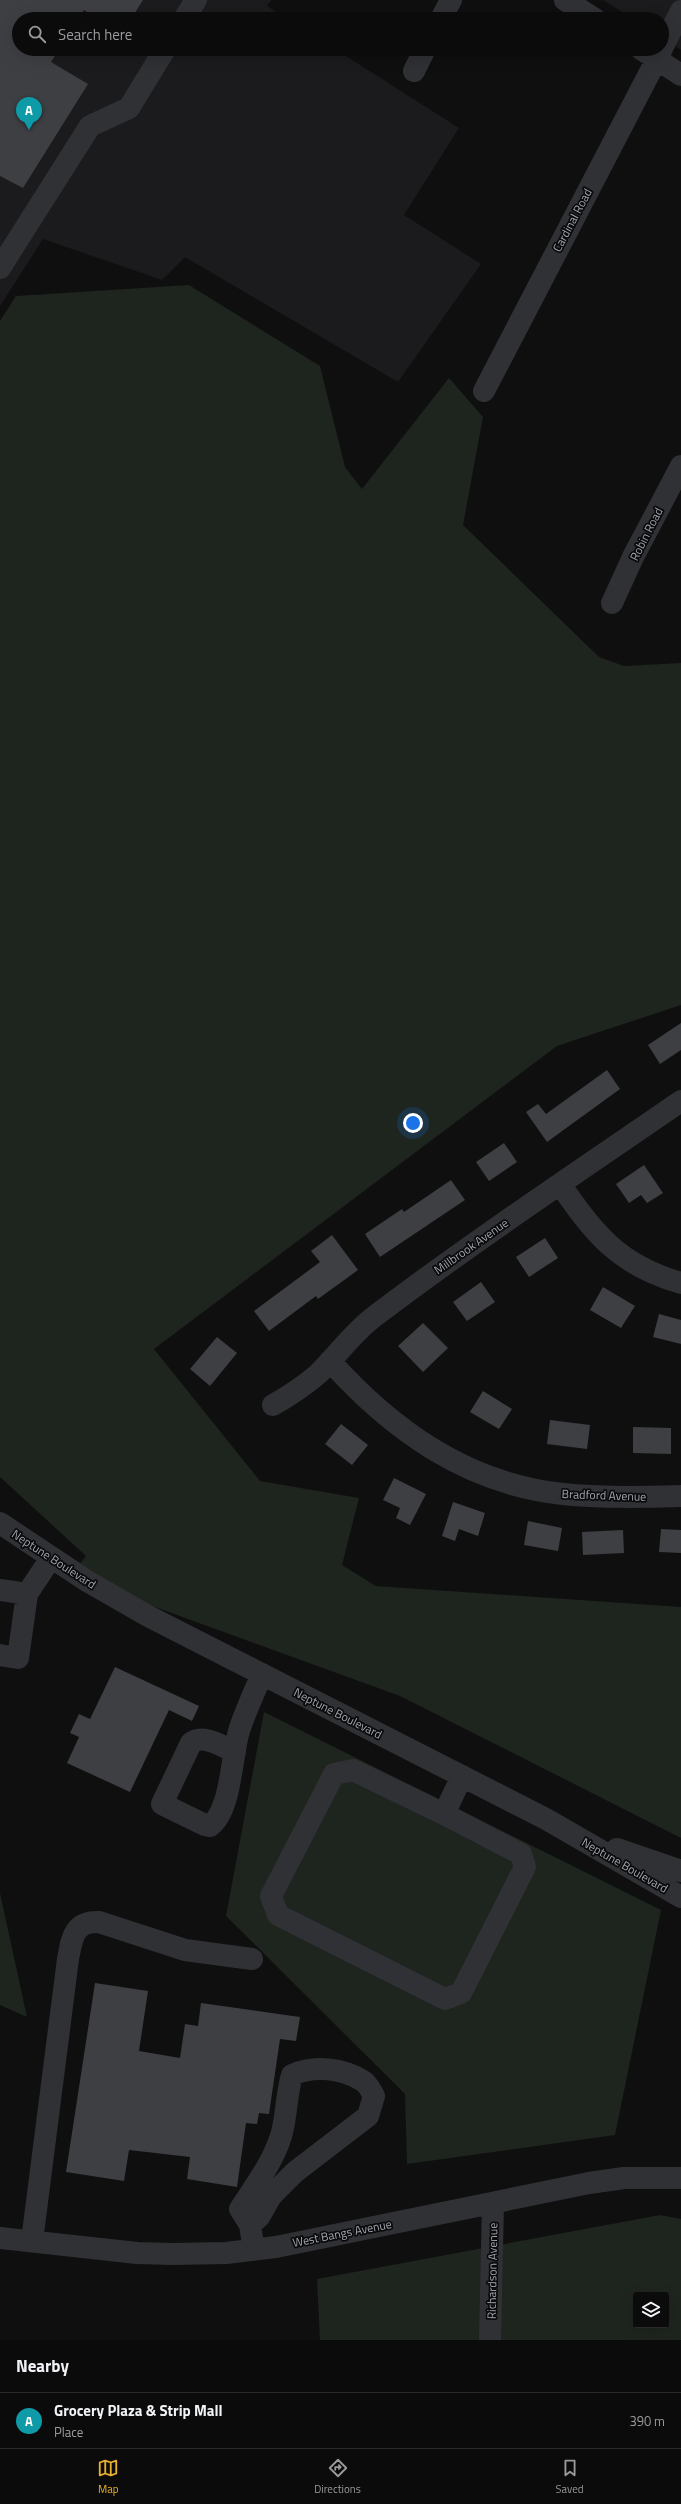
<!DOCTYPE html>
<style>
body{margin:0;font-family:"Titillium Web",sans-serif;background:#141415;color:#f1f3f6}
.controls{position:absolute;right:12px;bottom:12px;display:grid;overflow:hidden;border-radius:4px;box-shadow:0 4px 16px #0002}
.controls button{width:36px;height:36px;display:grid;place-items:center;padding:0;border:0;border-bottom:1px solid #2b2b2d;background:#0b0b0c;color:#f1f3f6;font:20px sans-serif}
.you{position:absolute;left:413px;top:1123px;width:14px;height:14px;margin:-10px;border:3px solid #fff;border-radius:50%;background:#1a73e8;box-shadow:0 0 0 6px #1a73e833}
.badge{display:grid;place-items:center;width:26px;height:26px;border-radius:50%;background:#e8b12f;color:#fff;font-size:13px;font-weight:700}
.pin{position:absolute;translate:-50% -33px;filter:drop-shadow(0 1px 2px #0008)}
.pin::after{content:'';position:absolute;top:21px;width:14px;height:12px;background:inherit;clip-path:polygon(0 0,100% 0,50% 100%)}
.list{margin:0;padding:0;list-style:none}
h2{display:flex;justify-content:space-between;align-items:center;height:52px;margin:0;padding:0 16px;font-size:17px}
h2 small{font-size:13px;font-weight:400;color:#9a9b9d}
.list li{display:grid;grid-template-columns:26px 1fr auto;gap:12px;align-items:center;box-sizing:border-box;height:56px;padding:0 16px;border-top:1px solid #2b2b2d}
.list b{display:block;font-size:15px;white-space:nowrap}
.list p{margin:0;font-size:13px;white-space:nowrap;color:#9a9b9d}
.list em{font-size:13px;font-style:normal;color:#9a9b9d}
.icon{flex:none;width:22px;height:22px;fill:none;stroke:currentColor;stroke-width:2;stroke-linecap:round;stroke-linejoin:round}
.map{position:relative;flex:none;width:681px;height:2340px;overflow:hidden}
.search{position:absolute;background:#0b0b0c;box-shadow:0 4px 16px #0002;left:12px;right:12px;top:12px;height:44px;display:flex;align-items:center;gap:10px;box-sizing:border-box;padding:0 14px;border-radius:22px;color:#9a9b9d;font-size:15px}
.sheet{height:108px;background:#0b0b0c}
nav{display:flex;justify-content:space-around;align-items:center;box-sizing:border-box;height:56px;border-top:1px solid #2b2b2d;background:#0b0b0c;font-size:11px;color:#9a9b9d}
nav a{display:grid;justify-items:center;gap:2px}
nav .on{color:#e8b12f}
.map>svg:first-child{display:block}
.built{fill:#1b1b1d}
.green{fill:#1e241e;fill-rule:evenodd}
.building{fill:#3e3f43}
.lines{fill:none;stroke-linecap:round;stroke-linejoin:round}
.minor{stroke:#303135;stroke-width:22}
.labels{text-anchor:middle;dominant-baseline:central;stroke-width:3.5;stroke-linejoin:round;paint-order:stroke}
.street-label{font-size:12px;fill:#a0a5b0;stroke:#0a0a0b}
</style>
<div class="map">
<svg width="681" height="2340" viewBox="0 0 681 2340">
<rect width="100%" height="100%" fill="#0f0f10"/>
<path class="built" d="M0 0H271L267 6 287 19H19V49H335L459 128 404 215 481 264 398 382 185 257 162 280 43 239 0 306Z
M603 0H681V50L662 38V19H633Z"/>
<path class="green" d="M189 285 320 366 345 467 362 489 449 378 483 417 463 525 599 657 624 666 681 663V1005L557 1046 154 1349 260 1481 359 1498 342 1565 376 1586 681 1607V1838L400 1696 70 1576 86 1556 0 1477V321L16 296Z
M264 1712 661 1910 615 2135 407 2164 405 2094 226 1916Z
M0 1893 27 2017 0 2005Z
M660 2215 681 2219V2340H320L317 2279ZM636 2295H666V2325H636Z"/>
<path class="building" d="M0 0H143L131 19H99L84 10 78 19H19V49H59L51 62 88 84 23 188 0 176Z
M681 1023V1050L660 1064 648 1045Z
M607 1070 620 1089 547 1142 526 1112 538 1104 546 1114Z
M504 1143 517 1162 489 1181 476 1162Z
M644 1165 663 1193 647 1203 641 1195 629 1203 616 1184Z
M451 1180 465 1200 380 1257 365 1234 402 1209 404 1212Z
M332 1235 358 1270 318 1299 316 1296 269 1331 254 1311 320 1262 311 1251Z
M545 1238 558 1258 529 1277 516 1257Z
M481 1282 495 1302 467 1321 453 1302Z
M603 1287 635 1306 621 1328 590 1310Z
M659 1314 681 1320V1344L653 1337Z
M423 1323 448 1348 423 1372 398 1346Z
M217 1337 237 1353 210 1386 190 1369Z
M483 1391 512 1409 499 1429 470 1412Z
M550 1420 590 1425 587 1449 547 1444Z
M341 1424 368 1445 352 1465 325 1444Z
M633 1427 671 1428V1454L633 1453Z
M394 1478 426 1494 410 1525 396 1518 400 1508 383 1500Z
M453 1502 485 1513 478 1536 459 1529 455 1541 442 1536Z
M528 1521 562 1528 558 1551 524 1545Z
M661 1529 681 1530V1553L659 1552Z
M623 1530 624 1553 583 1555 582 1532Z
M115 1667 199 1706 192 1721 169 1710 130 1792 67 1763 79 1737 70 1733 79 1714 90 1719Z
M95 1983 148 1991 139 2051 180 2058 185 2024 198 2026 201 2003 300 2017 296 2041 280 2039 269 2114 259 2113 257 2124 246 2123 237 2187 187 2179 190 2157 129 2150 124 2181 66 2172Z"/>
<g class="lines">
<path class="minor" d="M565 0 595 19
M184 19 196 0
M441 19 451 0
M662 48 681 11
M641 49 681 75
M414 71 425 49
M0 268 90 126 129 108 165 49
M484 391 662 49
M612 603 633 557 681 466
M560 1184C595 1235 619 1265 681 1283
M330 1361C392 1430 467 1484 563 1494 602 1498 642 1497 681 1496
M273 1405C289 1396 304 1386 318 1374 338 1355 351 1334 375 1316 474 1241 578 1172 681 1101
M0 1523 87 1581 148 1616 546 1819 681 1897
M0 1590 27 1594
M0 1655 18 1658 27 1594 51 1558
M235 1752C223 1747 203 1733 191 1743L162 1804 205 1825 210 1826C232 1809 231 1756 239 1731 245 1712 254 1693 262 1674
M444 1814 353 1770 334 1774 271 1896 278 1915 445 1999 461 1993 525 1867 521 1854 444 1814 462 1776
M617 1849 681 1871
M250 2225 259 2217 271 2196 295 2172 368 2116 374 2096C371 2091 368 2084 363 2081 343 2068 314 2065 292 2075 286 2095 287 2116 281 2136 273 2162 255 2186 240 2209L250 2225 254 2250
M0 2238 137 2253 172 2254 226 2253 276 2247 589 2183 624 2178H681
M32 2241 68 1959C72 1939 73 1921 99 1922L185 1950 252 1959
M490 2340 493 2203"/>
</g>
<g class="labels">
<g class="street-label">
<text transform="translate(572 220) rotate(-62)">Cardinal Road</text>
<text transform="translate(646 534) rotate(-63)">Robin Road</text>
<text transform="translate(471 1246) rotate(-35)">Millbrook Avenue</text>
<text transform="translate(604 1495) rotate(2)">Bradford Avenue</text>
<text transform="translate(54 1559) rotate(33)">Neptune Boulevard</text>
<text transform="translate(338 1713) rotate(27)">Neptune Boulevard</text>
<text transform="translate(625 1865) rotate(30)">Neptune Boulevard</text>
<text transform="translate(342 2233) rotate(-11)">West Bangs Avenue</text>
<text transform="translate(492 2271) rotate(-89)">Richardson Avenue</text>
</g>
</g>
</svg>
<div class="controls">
<button><svg class="icon" aria-label="layers" viewBox="0 0 24 24"><path d="M12 4l9 5-9 5-9-5zM3 14l9 5 9-5"/></svg></button>
</div>
<div class="you"></div>
<div class="pin badge" style="left:29px;top:130px;background:#0f9aa8">A</div>
<div class="search"><svg class="icon" aria-label="search" viewBox="0 0 24 24"><circle cx="10" cy="10" r="6"/><path d="M15 15l6 6"/></svg>Search here</div>
</div>
<section class="sheet">
<h2>Nearby<small></small></h2>
<ul class="list">
<li><span class="badge" style="background:#0f9aa8">A</span><div><b>Grocery Plaza &amp; Strip Mall</b><p>Place</p></div><em>390 m</em></li>
</ul>
</section>
<nav>
<a class="on"><svg class="icon" aria-label="map" viewBox="0 0 24 24"><path d="M3 6l6-2 6 2 6-2v14l-6 2-6-2-6 2zM9 4v14M15 6v14"/></svg>Map</a>
<a><svg class="icon" aria-label="directions" viewBox="0 0 24 24"><path d="M12 3l9 9-9 9-9-9zM9 14v-3h6M13 9l2 2-2 2"/></svg>Directions</a>
<a><svg class="icon" aria-label="saved" viewBox="0 0 24 24"><path d="M7 4h10v16l-5-4-5 4z"/></svg>Saved</a>
</nav>
